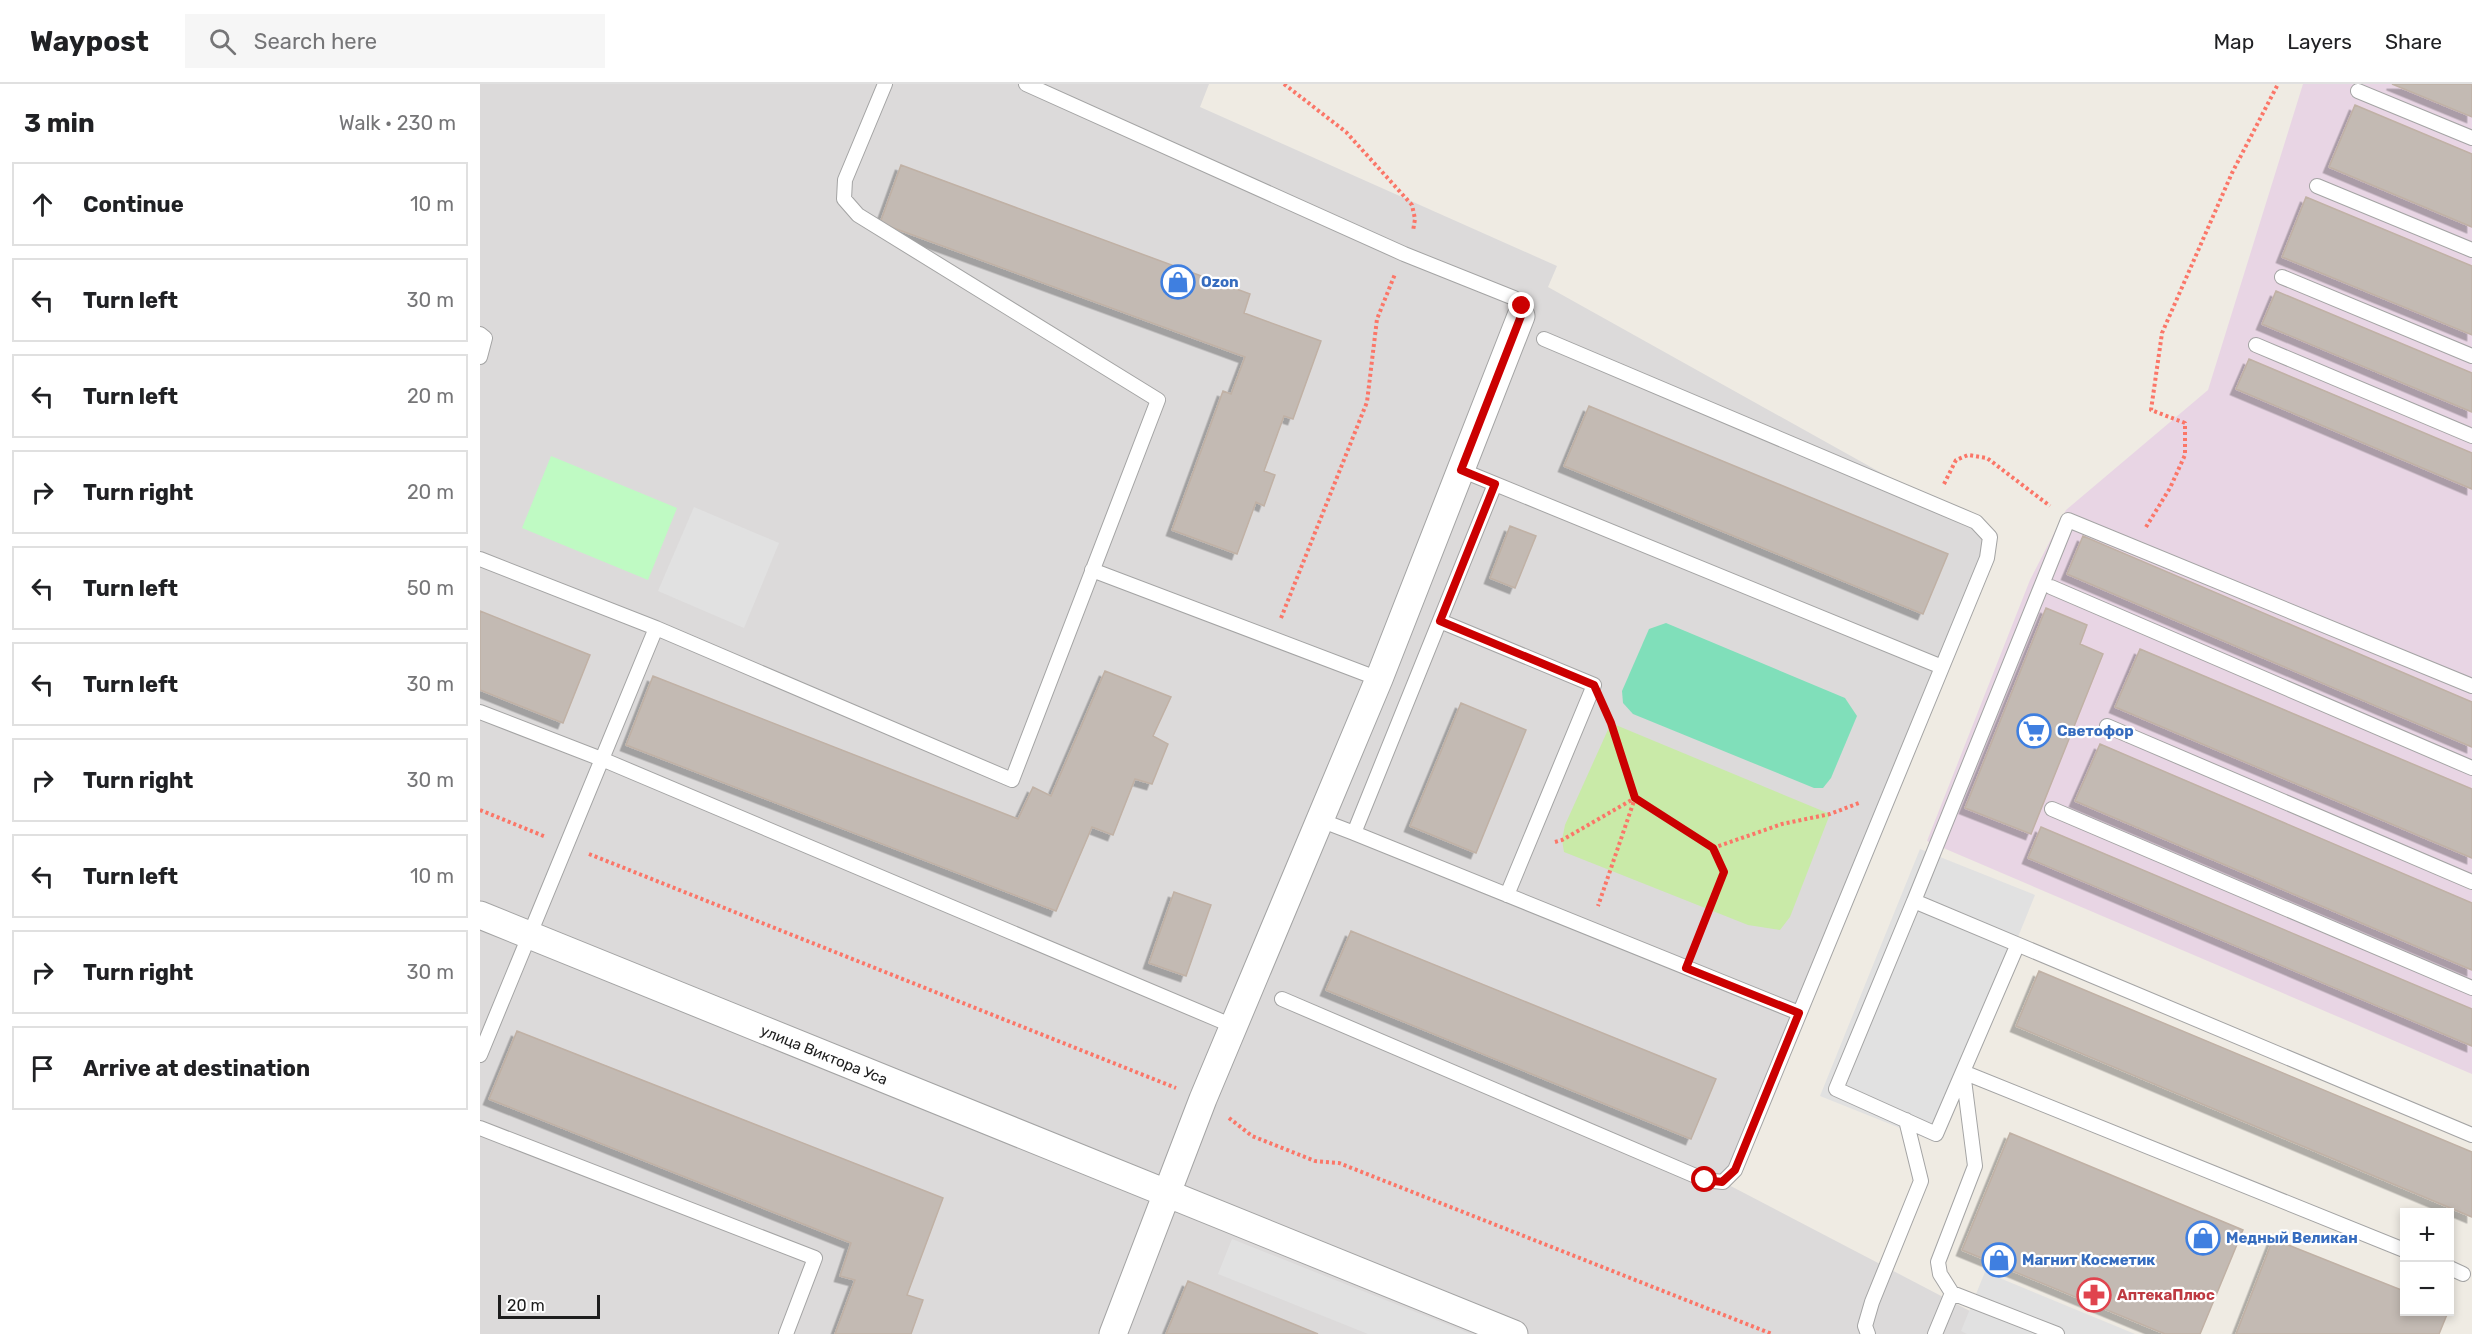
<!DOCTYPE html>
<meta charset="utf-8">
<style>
body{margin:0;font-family:Rubik,sans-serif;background:#f6f6f6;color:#202124}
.controls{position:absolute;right:18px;bottom:18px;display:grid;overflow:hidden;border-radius:0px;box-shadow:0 3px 9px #0003}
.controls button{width:54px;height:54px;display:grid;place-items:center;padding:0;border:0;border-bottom:2px solid #e0e0e0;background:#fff;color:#202124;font:30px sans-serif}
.scale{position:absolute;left:18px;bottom:15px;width:102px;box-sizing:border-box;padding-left:6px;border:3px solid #1d1d1d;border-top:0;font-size:16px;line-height:21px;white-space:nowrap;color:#1d1d1d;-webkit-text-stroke:4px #fff;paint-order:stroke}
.stop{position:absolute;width:18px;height:18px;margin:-14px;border:4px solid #cb0001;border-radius:50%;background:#fff}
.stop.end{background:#cb0001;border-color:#fff;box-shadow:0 2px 6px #0008}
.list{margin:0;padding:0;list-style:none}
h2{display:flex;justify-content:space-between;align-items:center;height:78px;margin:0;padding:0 24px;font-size:26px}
h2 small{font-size:20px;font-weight:400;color:#757577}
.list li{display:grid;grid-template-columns:39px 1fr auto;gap:18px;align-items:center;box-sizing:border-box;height:84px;margin:0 12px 12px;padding:0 12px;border:2px solid #e0e0e0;border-radius:0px}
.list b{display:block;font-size:22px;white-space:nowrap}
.list em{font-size:20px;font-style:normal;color:#757577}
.icon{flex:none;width:33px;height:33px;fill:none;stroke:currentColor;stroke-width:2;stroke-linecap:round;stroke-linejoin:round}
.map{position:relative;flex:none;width:1992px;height:1250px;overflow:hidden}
header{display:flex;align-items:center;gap:36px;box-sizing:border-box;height:84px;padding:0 30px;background:#fff;border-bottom:2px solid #e0e0e0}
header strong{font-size:28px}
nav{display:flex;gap:33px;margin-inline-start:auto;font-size:21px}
.search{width:420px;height:54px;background:#f6f6f6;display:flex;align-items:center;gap:15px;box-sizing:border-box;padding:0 21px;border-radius:0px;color:#757577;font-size:22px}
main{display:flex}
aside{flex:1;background:#fff}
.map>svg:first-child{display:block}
.residential{fill:#dcdada}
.industrial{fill:#e8d5e4}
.grass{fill:#c9eaa8}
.park{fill:#bffac3}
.pitch{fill:#80dfba}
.parking{fill:#e1e1e1}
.building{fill:#c3bab3;stroke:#c0b1a5;stroke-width:1.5;filter:url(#shadow)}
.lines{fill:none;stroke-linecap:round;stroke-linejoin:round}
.lane-casing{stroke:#a4a4a4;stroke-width:16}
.street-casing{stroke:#a4a4a4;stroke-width:29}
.path{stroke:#fb7668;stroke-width:4;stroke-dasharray:3 3;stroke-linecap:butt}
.lane{stroke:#fff;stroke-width:14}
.street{stroke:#fff;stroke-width:27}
.route{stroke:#cb0001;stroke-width:8}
.labels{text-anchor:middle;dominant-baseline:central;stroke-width:4.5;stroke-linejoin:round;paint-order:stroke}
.shop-label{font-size:15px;font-weight:bold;fill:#366cbe;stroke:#fff;text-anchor:start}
.street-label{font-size:15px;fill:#1d1d1d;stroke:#fff}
.health-label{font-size:15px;font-weight:bold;fill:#be3a42;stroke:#fff;text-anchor:start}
</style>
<header>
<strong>Waypost</strong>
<div class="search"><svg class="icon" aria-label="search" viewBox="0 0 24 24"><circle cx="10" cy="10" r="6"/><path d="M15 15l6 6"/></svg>Search here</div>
<nav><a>Map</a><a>Layers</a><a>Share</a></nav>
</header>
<main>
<aside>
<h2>3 min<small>Walk · 230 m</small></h2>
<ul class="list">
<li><svg class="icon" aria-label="ahead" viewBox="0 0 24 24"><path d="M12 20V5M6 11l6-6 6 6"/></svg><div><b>Continue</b></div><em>10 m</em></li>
<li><svg class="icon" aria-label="left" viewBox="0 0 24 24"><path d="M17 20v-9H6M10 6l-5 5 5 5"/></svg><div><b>Turn left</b></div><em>30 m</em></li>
<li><svg class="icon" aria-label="left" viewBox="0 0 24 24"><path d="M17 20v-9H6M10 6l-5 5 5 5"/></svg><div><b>Turn left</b></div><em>20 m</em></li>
<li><svg class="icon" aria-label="right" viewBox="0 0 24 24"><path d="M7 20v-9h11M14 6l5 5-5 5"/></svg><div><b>Turn right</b></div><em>20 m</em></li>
<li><svg class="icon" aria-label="left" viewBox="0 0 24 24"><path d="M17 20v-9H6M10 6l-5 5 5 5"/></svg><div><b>Turn left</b></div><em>50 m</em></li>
<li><svg class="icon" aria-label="left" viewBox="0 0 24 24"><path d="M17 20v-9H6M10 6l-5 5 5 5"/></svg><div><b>Turn left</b></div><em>30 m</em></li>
<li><svg class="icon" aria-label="right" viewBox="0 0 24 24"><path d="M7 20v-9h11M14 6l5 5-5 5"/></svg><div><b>Turn right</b></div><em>30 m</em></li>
<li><svg class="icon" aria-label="left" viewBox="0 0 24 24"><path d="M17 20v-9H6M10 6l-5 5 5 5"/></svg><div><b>Turn left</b></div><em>10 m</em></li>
<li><svg class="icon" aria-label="right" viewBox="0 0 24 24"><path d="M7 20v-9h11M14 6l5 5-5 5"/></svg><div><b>Turn right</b></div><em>30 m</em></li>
<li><svg class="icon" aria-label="arrive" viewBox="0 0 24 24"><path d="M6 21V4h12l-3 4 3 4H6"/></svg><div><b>Arrive at destination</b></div></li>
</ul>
</aside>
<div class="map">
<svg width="1992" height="1250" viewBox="0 0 1992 1250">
<defs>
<filter id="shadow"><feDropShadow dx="-5.5" dy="5.5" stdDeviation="0" flood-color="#0004"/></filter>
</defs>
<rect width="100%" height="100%" fill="#efebe3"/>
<path class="residential" d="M0 0H729L720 23 1077 182 1068 203 1457 420 1510 453 1507 474 1243 1098 1534 1250H0Z"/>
<path class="industrial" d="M1823 0H1992V990L1447 757 1550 496 1586 426 1728 306Z"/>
<path class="grass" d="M1131 639 1350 730 1310 833 1300 846 1268 841 1084 768 1082 756 1085 741Z"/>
<path class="park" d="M71 372 197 424 168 496 42 444Z"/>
<path class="pitch" d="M1186 539 1365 614 1377 632 1351 694 1343 704H1334L1153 630 1143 619 1142 607 1169 545Z"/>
<path class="parking" d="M214 423 299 459 264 544 178 507Z
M1440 765 1555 811 1455 1058 1340 1012Z
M752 1155 991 1250H888L738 1190Z
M1505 1188 1655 1250H1487L1481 1247Z"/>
<path class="building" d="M1912 0H1992V33Z
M1875 21 1992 70V143L1849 83Z
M421 81 770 210 764 229 841 257 813 335 804 332 784 387 795 391 784 422 776 418 757 470 692 446 743 307 751 310 765 273 400 139Z
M1826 113 1992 182V251L1802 173Z
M1796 207 1992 289V328L1782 240Z
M1769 275 1992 369V405L1756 305Z
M1109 322 1468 470 1443 530 1084 382Z
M1030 442 1056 452 1035 504 1010 494Z
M1603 452 1992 618V663L1587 490Z
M1566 524 1607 541 1600 560 1623 570 1551 750 1485 724Z
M0 527 110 571 83 639 0 606Z
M1660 565 1992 705V774L1635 623Z
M625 587 691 613 673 652 688 660 672 700 655 695 633 751 612 743 576 827 146 661 173 592 538 735 553 703 571 712Z
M981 619 1046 646 996 769 930 742Z
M1620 660 1992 819V886L1595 717Z
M1561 743 1992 925V962L1548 774Z
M694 808 731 821 706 892 669 879Z
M871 847 1236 995 1211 1055 846 906Z
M1559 887 1992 1068V1133L1536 942Z
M37 947 463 1114 427 1211 443 1216 431 1250H355L375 1196 360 1192 371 1159 9 1015Z
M1530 1049 1763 1146 1720 1250H1685L1482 1166Z
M1793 1155 1924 1207V1228H1968L1959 1250H1756Z
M708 1197 838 1250H686Z"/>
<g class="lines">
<defs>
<path id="lane" d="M546 0 924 170 1034 214 1042 222 1041 232
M1878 7 1992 54
M1837 102 1992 166
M1802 193 1992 272
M0 250 5 254 0 273
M1776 261 1992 352
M981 386 1462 583
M1015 400 874 749 1319 929
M0 475 176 544 532 696 678 316 378 131 364 115 365 96 405 0
M612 486 899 595
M1571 503 1992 684
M960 537 1114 601 1027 811
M0 628 124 676 753 942
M1627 642 1992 798
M1572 725 1992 904
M840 736 874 749
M1434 817 1588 436 1992 602
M1537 862 1456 1050 1356 1005 1434 817 1992 1051
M802 915 1225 1096 1243 1098 1255 1086 1507 474 1510 453 1496 438 1064 255
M0 971 176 544
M0 1044 335 1174 306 1250
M1970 1184 1983 1190
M1472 1209 1577 1250
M1388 1250 1385 1242 1392 1218 1441 1097 1426 1036
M1455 1250 1472 1209 1460 1190 1458 1178 1495 1082 1483 988 1924 1166"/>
<path id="street" d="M0 831 1034 1250
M633 1250 723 1015 899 595 1041 232"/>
</defs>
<use href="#lane" class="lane-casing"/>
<use href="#street" class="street-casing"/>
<path class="path" d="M804 0 866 48 932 121 935 135 933 147
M1464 400 1476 376 1488 371 1507 374 1570 422
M1666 443 1690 404 1705 371V339L1671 326 1682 249 1752 89 1798 0
M801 534 887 318 897 235 915 190
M1127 631 1155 714 1233 764 1302 740 1350 730 1379 719
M0 726 66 753
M1075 758 1082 756 1155 714 1118 822
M109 770 696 1004
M1214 863 1244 788 1233 764
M749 1034 772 1052 835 1077 859 1079 1292 1250"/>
<use href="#lane" class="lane"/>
<use href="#street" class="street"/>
</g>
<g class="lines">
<path class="route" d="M1042 222 1041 232 981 386 1015 400 960 537 1114 601 1131 639 1155 714 1233 764 1244 788 1206 884 1319 929 1255 1086 1242 1098 1225 1096"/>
</g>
<defs>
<symbol id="shop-ring" viewBox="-11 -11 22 22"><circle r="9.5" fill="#fff" stroke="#3f7fe0" stroke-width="1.5"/><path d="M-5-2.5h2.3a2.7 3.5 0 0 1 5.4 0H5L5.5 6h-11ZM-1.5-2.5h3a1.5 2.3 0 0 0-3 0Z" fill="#3f7fe0"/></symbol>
<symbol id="supermarket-ring" viewBox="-11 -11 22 22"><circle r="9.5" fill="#fff" stroke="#3f7fe0" stroke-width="1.5"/><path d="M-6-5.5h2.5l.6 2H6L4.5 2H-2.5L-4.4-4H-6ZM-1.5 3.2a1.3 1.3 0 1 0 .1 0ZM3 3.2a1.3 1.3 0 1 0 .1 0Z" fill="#3f7fe0"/></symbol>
<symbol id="pharmacy-ring" viewBox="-11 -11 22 22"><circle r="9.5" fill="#fff" stroke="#e0444e" stroke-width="1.5"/><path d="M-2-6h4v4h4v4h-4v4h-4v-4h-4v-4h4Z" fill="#e0444e"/></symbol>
</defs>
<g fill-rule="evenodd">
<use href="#shop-ring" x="679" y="179" width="38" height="38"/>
<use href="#supermarket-ring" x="1535" y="628" width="38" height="38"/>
<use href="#shop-ring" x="1704" y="1135" width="38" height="38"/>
<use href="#shop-ring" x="1500" y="1157" width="38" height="38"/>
<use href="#pharmacy-ring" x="1595" y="1192" width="38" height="38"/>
</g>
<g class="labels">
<g class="shop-label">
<text x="721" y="198">Ozon</text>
<text x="1577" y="647">Светофор</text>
<text x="1746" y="1154">Медный Великан</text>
<text x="1542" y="1176">Магнит Косметик</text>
</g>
<g class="street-label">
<text transform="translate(344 971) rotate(22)">улица Виктора Уса</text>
</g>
<g class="health-label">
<text x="1637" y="1211">АптекаПлюс</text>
</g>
</g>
</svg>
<div class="controls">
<button>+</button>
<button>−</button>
</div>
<div class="scale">20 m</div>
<div class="stop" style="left:1225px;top:1096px"></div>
<div class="stop end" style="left:1042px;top:222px"></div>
</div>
</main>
